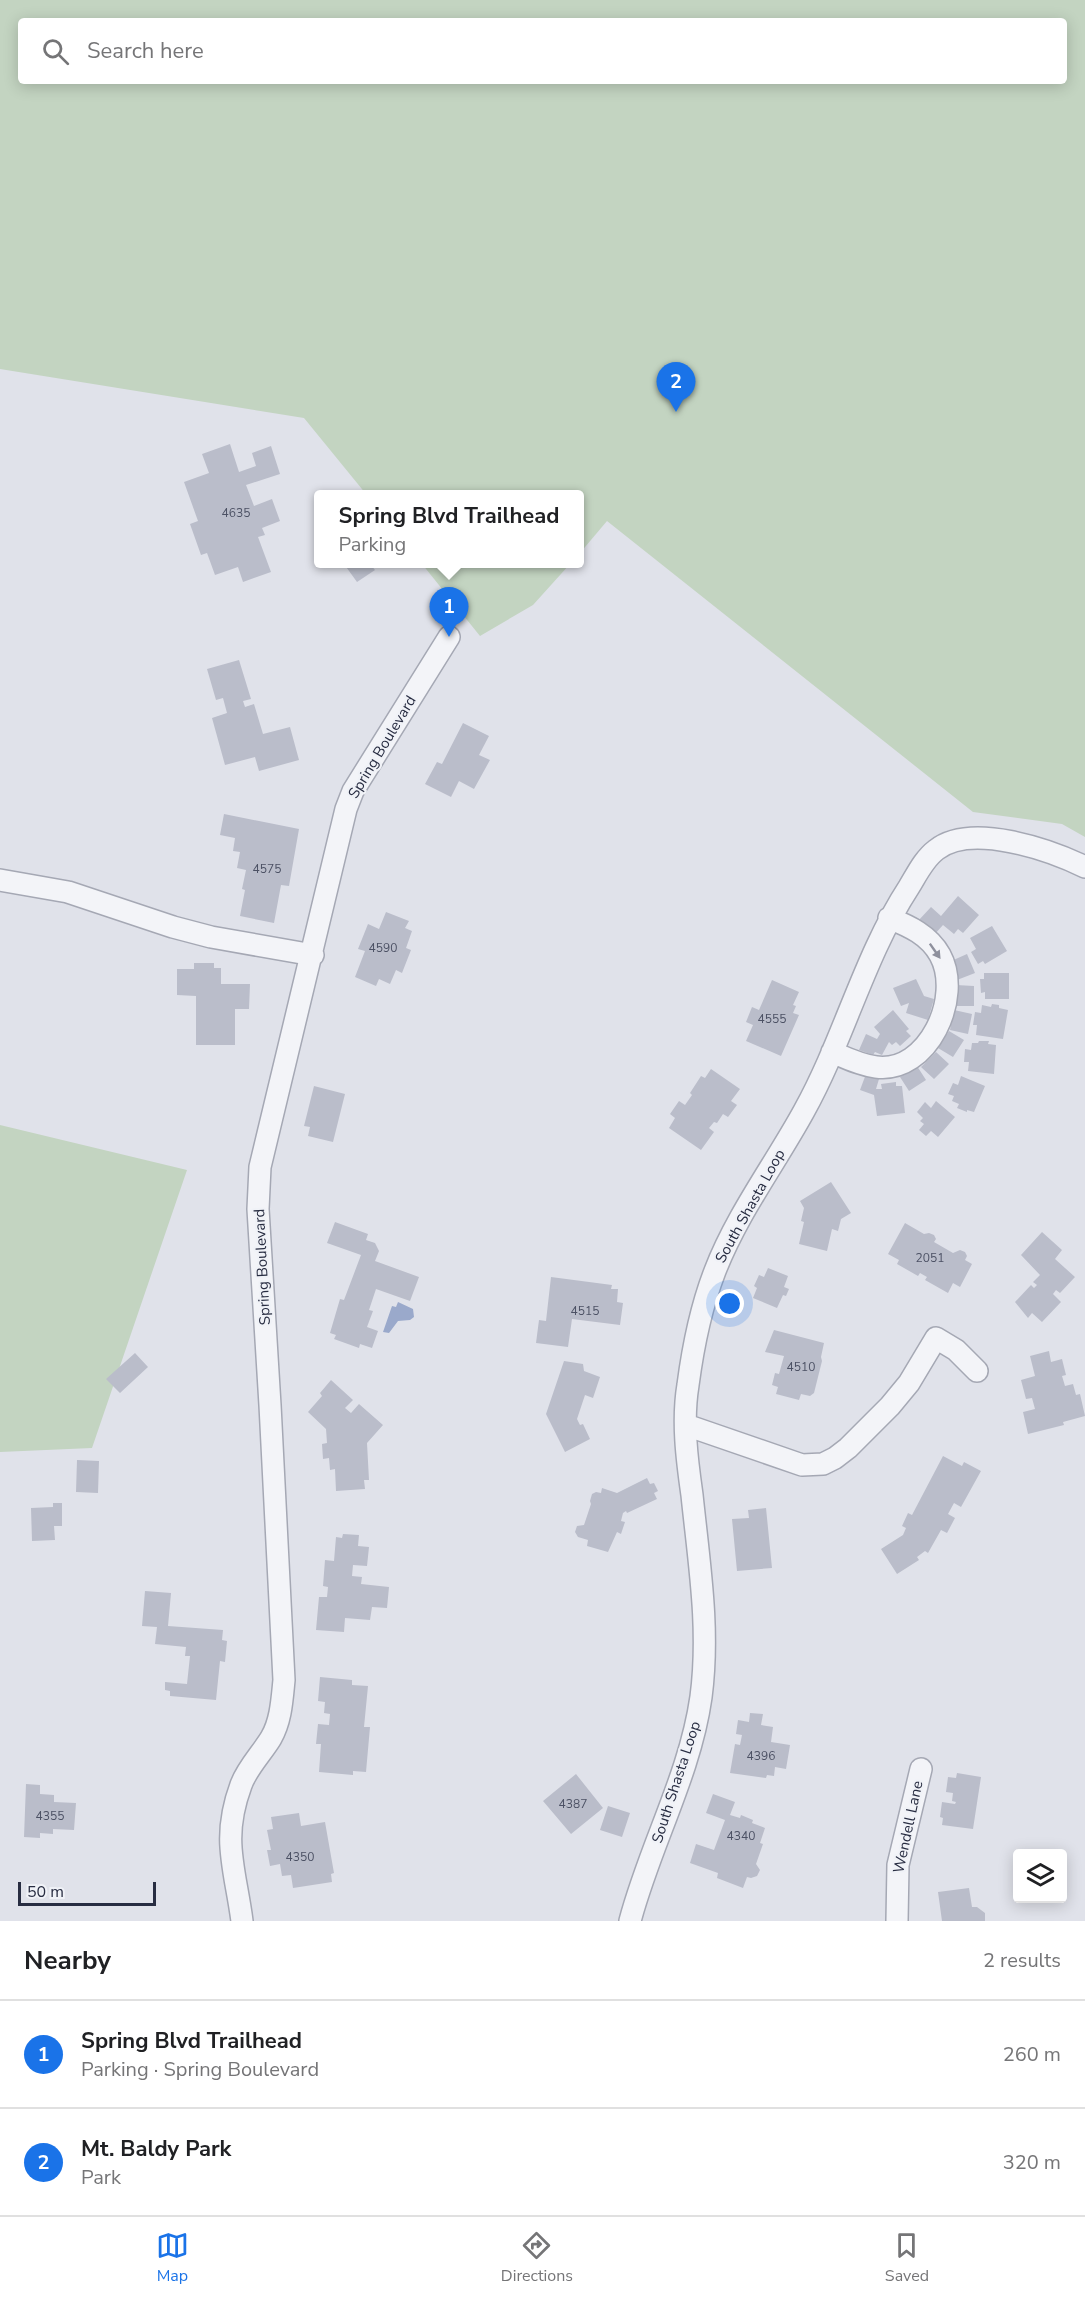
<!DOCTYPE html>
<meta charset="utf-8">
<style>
body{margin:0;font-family:"Nunito Sans",sans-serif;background:#f2f2f2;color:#202124}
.controls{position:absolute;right:18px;bottom:18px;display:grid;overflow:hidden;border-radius:6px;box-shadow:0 3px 15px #0003}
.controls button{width:54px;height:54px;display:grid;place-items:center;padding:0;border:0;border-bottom:2px solid #e0e0e0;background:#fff;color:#202124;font:30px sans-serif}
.scale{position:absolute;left:18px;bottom:15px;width:138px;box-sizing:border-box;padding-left:6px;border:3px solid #282d42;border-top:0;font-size:16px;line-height:21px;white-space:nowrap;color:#282d42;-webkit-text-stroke:4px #f0f2f7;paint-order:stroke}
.you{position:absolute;left:730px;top:1304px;width:21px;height:21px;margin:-15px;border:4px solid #fff;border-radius:50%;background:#1a73e8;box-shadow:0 0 0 9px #1a73e833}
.badge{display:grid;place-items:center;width:39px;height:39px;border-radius:50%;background:#1a73e8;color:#fff;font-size:20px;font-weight:700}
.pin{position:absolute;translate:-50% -50px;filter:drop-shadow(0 2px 3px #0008)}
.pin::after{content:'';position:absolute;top:32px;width:21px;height:18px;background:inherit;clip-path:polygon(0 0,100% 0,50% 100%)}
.popup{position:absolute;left:314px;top:490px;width:270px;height:78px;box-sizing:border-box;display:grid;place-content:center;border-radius:6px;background:#fff;filter:drop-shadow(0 2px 4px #0005);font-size:20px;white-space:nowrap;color:#757577}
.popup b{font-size:22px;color:#202124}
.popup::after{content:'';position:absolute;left:50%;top:100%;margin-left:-12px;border:12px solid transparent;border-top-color:#fff}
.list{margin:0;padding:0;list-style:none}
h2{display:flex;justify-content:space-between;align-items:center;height:78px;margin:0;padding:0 24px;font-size:26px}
h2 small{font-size:20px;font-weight:400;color:#757577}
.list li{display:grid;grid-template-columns:39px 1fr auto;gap:18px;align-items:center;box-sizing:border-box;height:108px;padding:0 24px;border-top:2px solid #e0e0e0}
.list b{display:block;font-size:22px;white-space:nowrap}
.list p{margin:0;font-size:20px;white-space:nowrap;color:#757577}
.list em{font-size:20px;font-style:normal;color:#757577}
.icon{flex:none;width:33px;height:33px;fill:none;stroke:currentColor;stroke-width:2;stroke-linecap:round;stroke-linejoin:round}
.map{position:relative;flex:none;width:1085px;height:1921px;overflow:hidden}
.search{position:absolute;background:#fff;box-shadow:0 3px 15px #0003;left:18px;right:18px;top:18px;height:66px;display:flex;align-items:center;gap:15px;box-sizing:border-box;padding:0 21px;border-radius:6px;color:#757577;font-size:22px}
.sheet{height:294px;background:#fff}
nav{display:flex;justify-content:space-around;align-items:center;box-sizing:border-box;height:84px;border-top:2px solid #e0e0e0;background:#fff;font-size:16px;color:#757577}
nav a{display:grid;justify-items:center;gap:3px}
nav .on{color:#1a73e8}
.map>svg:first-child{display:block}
.green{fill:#c3d4c1;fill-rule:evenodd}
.water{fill:#9aa9cb}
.building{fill:#babdca}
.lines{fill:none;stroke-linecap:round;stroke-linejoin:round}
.street-casing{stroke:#a5a8b4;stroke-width:24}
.street{stroke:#f3f4f8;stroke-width:21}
.oneway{fill:#8e909d}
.labels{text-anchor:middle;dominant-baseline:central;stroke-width:4.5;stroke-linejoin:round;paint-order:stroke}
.number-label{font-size:12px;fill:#4c5164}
.street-label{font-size:15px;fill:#282d42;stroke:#f0f2f7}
</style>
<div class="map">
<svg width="1085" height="1921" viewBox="0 0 1085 1921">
<rect width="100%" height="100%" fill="#e0e2ea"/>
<path class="green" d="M0 0H1085V837L1062 824 973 812 607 521 580 553V494H366L304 418 0 369ZM21 21H1064V81H21Z
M422 564H570L533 605 480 636Z
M0 1125 187 1170 92 1448 0 1452Z"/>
<path class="water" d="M398 1302 413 1309 414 1317 410 1320 398 1321 389 1333 383 1332 392 1306 396 1307Z"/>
<path class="building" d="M230 444 239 472 256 466 252 453 271 446 280 474 246 485 254 506 272 499 280 521 262 528 265 535 258 537 271 572 243 582 238 567 215 575 207 553 201 555 190 524 198 521 184 482 209 473 202 454Z
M344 564H370L375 570 357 582Z
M239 660 251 699 243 701 245 707 254 704 263 734 290 727 299 760 259 771 255 757 225 765 212 718 227 713 223 698 216 700 207 669Z
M463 723 489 736 479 755 490 760 474 789 459 781 451 797 425 784 437 762 442 764Z
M224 814 299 829 289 886 281 885 274 923 240 916 245 890 242 889 246 870 237 868 240 852 233 851 235 838 220 835Z
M958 896 979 915 963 933 958 929 954 934 943 925 934 935 918 921 931 907 941 916Z
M386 912 409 921 405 928 412 931 406 948 411 950 402 973 396 970 390 984 379 979 376 986 355 977 365 951 358 949 368 924 379 929Z
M992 926 1007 951 985 964 983 961 978 964 971 952 976 949 970 938Z
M967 954 975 973 957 980 949 962Z
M194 963H214V968H221V984H250L249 1009H235V1045H196V996L177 995V969H194Z
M984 973H1009V999H985V992L981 993 980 979H984Z
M916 979 924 996 934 999 928 1020 906 1013 909 1003 901 1006 893 988Z
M772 980 799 992 793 1005 796 1006 793 1013 799 1015 781 1056 746 1041 753 1025 746 1022 752 1007 759 1010Z
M956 985 974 986V1006H956Z
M992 1004 999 1005V1008L1008 1010 1003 1039 976 1035 977 1025H973L975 1012 981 1013 982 1005 991 1007Z
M893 1010 909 1029 906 1031 911 1036 900 1046 896 1042 892 1045 889 1042 882 1055 875 1052 873 1055 859 1050 866 1034 877 1039 880 1034 874 1027Z
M954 1010 972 1014 968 1034 950 1030Z
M949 1031 964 1040 953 1057 938 1048Z
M979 1041H989L988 1044 996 1045 994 1074 968 1071 969 1062H964L965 1049 971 1050 972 1043H978Z
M936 1052 949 1064 934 1079 921 1067Z
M917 1066 926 1080 909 1091 900 1077Z
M711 1069 740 1089 731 1101 737 1105 728 1117 723 1114 717 1123 714 1122 709 1128 714 1132 701 1150 669 1128 675 1118 670 1114 679 1101 685 1105 692 1095 690 1093 701 1076 705 1078Z
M866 1074 879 1079 876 1089H882L881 1084 896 1082V1086H902L905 1113 877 1116 874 1095 860 1090Z
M961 1076 985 1086 974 1112 967 1110V1112L957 1108 959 1104 952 1101 954 1096 948 1094 953 1083 958 1085Z
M314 1086 345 1094 333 1142 308 1136 310 1127 304 1126Z
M936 1101 955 1117 938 1137 931 1131 926 1136 919 1130 924 1124 920 1121 923 1118 917 1112 925 1102 931 1108Z
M831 1182 851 1213 841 1219 838 1231 832 1229 827 1251 799 1244 804 1222 801 1221 804 1208 800 1201Z
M335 1222 368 1234 366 1240 375 1243 379 1251 375 1261 419 1277 410 1301 376 1289 369 1310 373 1311 367 1327 378 1331 372 1348 360 1344 359 1348 334 1339 336 1335 330 1333 340 1299 344 1300 361 1255 327 1243Z
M905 1223 924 1234 929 1233 934 1235 936 1239 934 1242 953 1253 960 1250 965 1252 967 1256 965 1260 972 1264 960 1287 953 1283 948 1293 925 1280 927 1277 920 1273 918 1276 897 1264 899 1260 888 1254Z
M1042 1232 1062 1250 1055 1259 1075 1277 1060 1293 1056 1290 1053 1294 1061 1302 1042 1322 1032 1313 1028 1318 1015 1302 1031 1285 1034 1288 1037 1285 1033 1282 1040 1275 1021 1255Z
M768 1268 788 1276 784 1287 789 1289 786 1296 783 1295 777 1308 753 1298 757 1288 754 1286 759 1275 764 1277Z
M551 1277 612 1285 611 1289H618L617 1302 623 1303 620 1325 572 1319 568 1347 536 1343 539 1320 546 1321Z
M774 1330 824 1343 821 1357 822 1361 814 1393 810 1396 801 1394 799 1400 776 1394 778 1387 772 1385 775 1373 779 1374 784 1356 765 1352Z
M1049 1351 1051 1362 1062 1359 1066 1375 1062 1376 1065 1386 1073 1384 1076 1395 1080 1394 1085 1416 1063 1422 1064 1425 1028 1434 1023 1412 1035 1409 1032 1398 1026 1399 1021 1380 1035 1376 1030 1356Z
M135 1353 148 1367 120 1393 106 1379Z
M564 1361 583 1364 584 1371 600 1377 593 1398 585 1395 577 1419 580 1425 583 1424 590 1439 565 1452 546 1414Z
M331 1380 353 1400 345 1408 351 1413 359 1404 383 1425 367 1443 369 1480H364L365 1489 336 1491 335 1469 330 1470 329 1458 323 1459 322 1444 327 1443 326 1429 308 1412 322 1396 320 1393Z
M943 1456 962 1466 964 1462 981 1471 961 1507 954 1503 948 1514 955 1518 947 1533 941 1530 928 1553 925 1551 917 1557 919 1560 897 1574 881 1549 903 1535 906 1528 902 1526 908 1513 912 1515Z
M77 1460 99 1461 98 1493 76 1492Z
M647 1478 650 1484 654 1483 658 1491 654 1493 657 1499 627 1513 626 1511 623 1513 621 1521 625 1522 621 1534 617 1532 608 1552 587 1546 588 1540 578 1537 575 1532 577 1526 584 1525 591 1504 590 1501 592 1494 596 1492 601 1493 602 1488 617 1493Z
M53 1503H62V1526H54L55 1540 32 1541 31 1508 53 1507Z
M766 1508 772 1568 737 1571 732 1519 749 1518 748 1510Z
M343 1534 359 1535 358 1546 369 1547 367 1566 353 1565 352 1576 362 1577 361 1584 389 1587 387 1608 372 1607 370 1620 345 1618 344 1632 316 1630 319 1597H327L328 1587 323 1586 325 1560 334 1561 336 1537 342 1538Z
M145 1591 171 1593 168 1626 223 1630 222 1640 227 1641 225 1662 220 1661 216 1700 170 1696V1691L165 1690V1682L187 1684 190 1656H185L186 1647 155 1644 157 1627 142 1626Z
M320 1677 352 1680V1685L368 1686 364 1727H370L366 1772 353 1771V1775L319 1772 321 1744H316L318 1724 329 1725 330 1714 324 1713 325 1702 318 1701Z
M750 1713 763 1714 761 1725 773 1727 771 1742 790 1745 786 1769 775 1767 774 1776 767 1775 766 1778 730 1773 735 1744 740 1745 742 1735 736 1734 738 1720 749 1722Z
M957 1773 981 1777 973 1829 942 1825 943 1818 940 1817 942 1802 955 1804 956 1802 952 1801 953 1793 946 1792 948 1777 956 1778Z
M576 1774 603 1808 571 1834 543 1801Z
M26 1784 40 1785V1794L54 1795V1802L76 1803 74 1830 53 1829V1834L40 1833V1838L24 1837Z
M713 1794 735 1802 730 1815 740 1818 741 1815 753 1820 752 1823 765 1828 760 1843 763 1844 756 1864 760 1870 757 1876 751 1878 747 1877 743 1888 717 1878 718 1873 690 1863 696 1844 714 1850 725 1820 706 1813Z
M608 1806 630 1813 622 1837 600 1830Z
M299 1813 301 1826 325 1822 334 1873 331 1874 332 1882 293 1888 291 1875 282 1876 280 1864 270 1866 267 1850H271L267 1830 273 1829 271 1817Z
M969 1888 972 1907H977L985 1913V1921H942L938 1892Z"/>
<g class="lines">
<defs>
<path id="street" d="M0 880 68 892 173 927 211 937 313 955
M832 1052C846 1058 860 1065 876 1067 928 1074 963 997 940 955 929 935 909 926 889 918
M686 1425 802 1465 823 1464 835 1458 848 1448 890 1406 909 1383 936 1338 956 1350 977 1371
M242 1921C235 1868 221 1839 241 1785 247 1768 262 1753 271 1738 281 1721 282 1700 284 1680L270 1405 258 1209 260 1167 346 809 353 791 449 637
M630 1921C650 1845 690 1775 701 1697 710 1629 699 1563 692 1495 687 1460 682 1421 688 1385 693 1347 701 1307 715 1271 737 1214 775 1164 804 1111 844 1039 864 956 909 887 917 874 924 859 936 850 971 822 1050 850 1085 867
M897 1921 898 1865 921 1769"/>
</defs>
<use href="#street" class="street-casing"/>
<use href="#street" class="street"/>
</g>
<defs><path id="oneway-solid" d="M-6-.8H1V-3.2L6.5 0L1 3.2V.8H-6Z" transform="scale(1.5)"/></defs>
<use class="oneway" href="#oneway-solid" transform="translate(935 951) rotate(55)"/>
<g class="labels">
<g class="number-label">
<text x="236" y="513">4635</text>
<text x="267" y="869">4575</text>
<text x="383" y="948">4590</text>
<text x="772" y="1019">4555</text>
<text x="930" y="1258">2051</text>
<text x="585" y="1311">4515</text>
<text x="801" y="1367">4510</text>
<text x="761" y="1756">4396</text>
<text x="573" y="1804">4387</text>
<text x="50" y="1816">4355</text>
<text x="741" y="1836">4340</text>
<text x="300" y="1857">4350</text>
</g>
<g class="street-label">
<text transform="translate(382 747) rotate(-59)">Spring Boulevard</text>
<text transform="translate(750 1206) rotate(-61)">South Shasta Loop</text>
<text transform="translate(262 1267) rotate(-93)">Spring Boulevard</text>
<text transform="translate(676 1782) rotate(-72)">South Shasta Loop</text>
<text transform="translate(908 1827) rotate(-78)">Wendell Lane</text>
</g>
</g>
</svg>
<div class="controls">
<button><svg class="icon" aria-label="layers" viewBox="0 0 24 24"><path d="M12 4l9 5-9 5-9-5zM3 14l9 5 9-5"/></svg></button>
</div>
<div class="scale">50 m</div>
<div class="you"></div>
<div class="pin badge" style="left:449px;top:637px">1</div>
<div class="popup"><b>Spring Blvd Trailhead</b>Parking</div>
<div class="pin badge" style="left:676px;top:412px">2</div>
<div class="search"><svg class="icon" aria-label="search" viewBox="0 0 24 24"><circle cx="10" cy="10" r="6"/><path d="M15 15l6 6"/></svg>Search here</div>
</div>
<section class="sheet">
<h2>Nearby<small>2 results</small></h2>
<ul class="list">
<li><span class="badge">1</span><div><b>Spring Blvd Trailhead</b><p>Parking · Spring Boulevard</p></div><em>260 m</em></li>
<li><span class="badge">2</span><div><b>Mt. Baldy Park</b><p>Park</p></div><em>320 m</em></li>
</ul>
</section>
<nav>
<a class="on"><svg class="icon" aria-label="map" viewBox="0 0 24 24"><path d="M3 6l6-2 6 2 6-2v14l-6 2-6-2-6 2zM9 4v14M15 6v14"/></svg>Map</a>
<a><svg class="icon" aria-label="directions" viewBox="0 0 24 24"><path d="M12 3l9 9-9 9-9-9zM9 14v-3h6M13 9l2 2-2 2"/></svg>Directions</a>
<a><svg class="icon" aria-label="saved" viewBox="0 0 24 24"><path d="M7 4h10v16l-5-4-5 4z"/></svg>Saved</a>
</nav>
